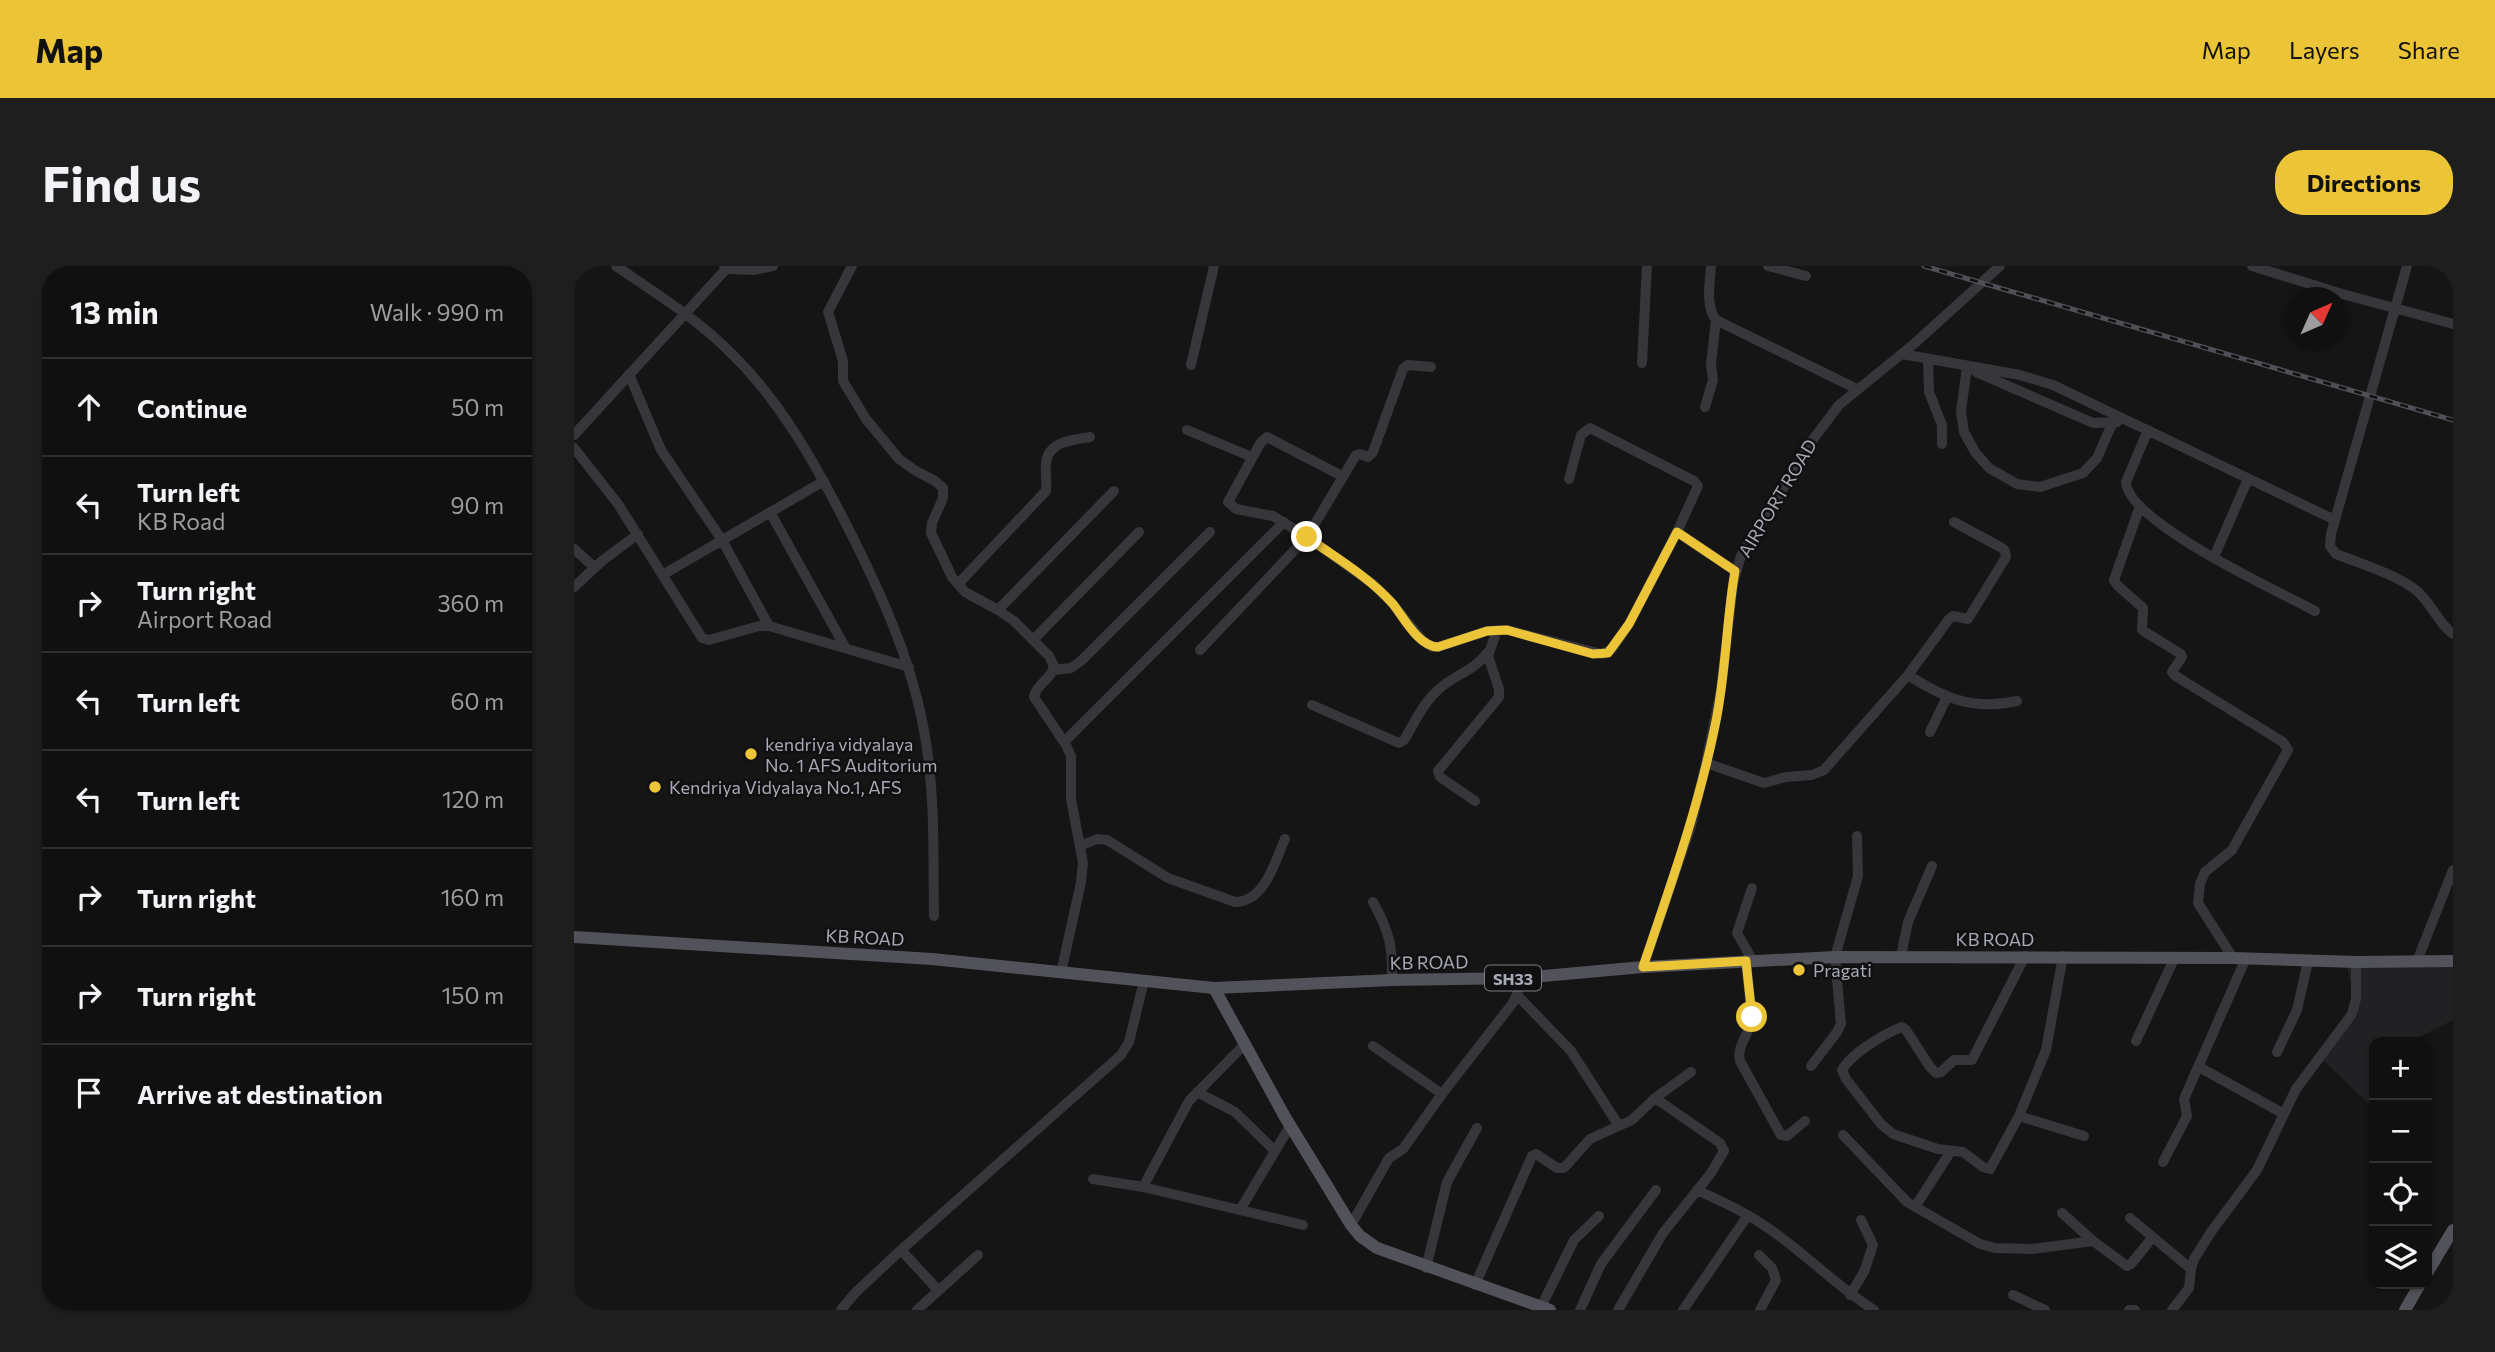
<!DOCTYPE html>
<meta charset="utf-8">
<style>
body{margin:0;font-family:Commissioner,sans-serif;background:#1e1e1e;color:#f1f3f6}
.controls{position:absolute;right:21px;bottom:21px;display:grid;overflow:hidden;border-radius:14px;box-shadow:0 2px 5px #0004}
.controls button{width:63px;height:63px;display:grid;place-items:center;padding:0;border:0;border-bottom:2px solid #303030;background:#101010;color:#f1f3f6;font:35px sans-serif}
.compass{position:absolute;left:1711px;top:21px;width:63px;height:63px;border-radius:50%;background:#101010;box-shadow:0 2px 5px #0004;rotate:45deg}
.stop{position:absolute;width:21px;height:21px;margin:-16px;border:5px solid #ecc437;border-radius:50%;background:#fff}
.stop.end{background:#ecc437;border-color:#fff;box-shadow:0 2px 7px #0008}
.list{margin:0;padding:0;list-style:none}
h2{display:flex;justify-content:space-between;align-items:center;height:91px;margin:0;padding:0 28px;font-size:30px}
h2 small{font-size:23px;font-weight:400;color:#9c9d9f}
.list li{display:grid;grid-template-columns:46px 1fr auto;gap:21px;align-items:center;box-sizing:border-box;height:98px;padding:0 28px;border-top:2px solid #303030}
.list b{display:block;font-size:26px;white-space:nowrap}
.list p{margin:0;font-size:23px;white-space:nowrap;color:#9c9d9f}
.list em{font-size:23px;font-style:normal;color:#9c9d9f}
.icon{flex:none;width:38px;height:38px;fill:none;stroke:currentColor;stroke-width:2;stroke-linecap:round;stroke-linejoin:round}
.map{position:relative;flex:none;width:1879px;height:1044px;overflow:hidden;border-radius:28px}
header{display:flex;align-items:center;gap:42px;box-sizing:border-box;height:98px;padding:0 35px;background:#ecc437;color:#111}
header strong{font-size:33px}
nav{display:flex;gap:38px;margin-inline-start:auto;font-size:24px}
.intro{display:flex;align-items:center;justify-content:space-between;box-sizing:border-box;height:168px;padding:0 42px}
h1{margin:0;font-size:49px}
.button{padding:18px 32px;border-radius:28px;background:#ecc437;color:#111;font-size:24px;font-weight:700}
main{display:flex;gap:42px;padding:0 42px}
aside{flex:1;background:#101010;border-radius:28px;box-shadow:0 2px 5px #0004}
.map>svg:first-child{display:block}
.built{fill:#212123}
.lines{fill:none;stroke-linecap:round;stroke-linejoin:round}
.minor{stroke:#36363b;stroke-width:10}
.major{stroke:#52535a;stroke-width:12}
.rail-casing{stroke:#4f5056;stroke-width:5}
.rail{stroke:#101011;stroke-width:2.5;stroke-dasharray:8;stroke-linecap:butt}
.route{stroke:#ecc437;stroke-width:9}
.poi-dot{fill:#ecc437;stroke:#101011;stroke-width:2.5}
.labels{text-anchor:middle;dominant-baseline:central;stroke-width:5;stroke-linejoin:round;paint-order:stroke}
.shield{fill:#101011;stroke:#7a7c84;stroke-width:2}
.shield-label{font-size:16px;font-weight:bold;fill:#a7aab6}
.street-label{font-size:18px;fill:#a7aab6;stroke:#101011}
.poi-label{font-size:18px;fill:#a7aab6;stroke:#101011;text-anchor:start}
</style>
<header>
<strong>Map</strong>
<nav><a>Map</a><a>Layers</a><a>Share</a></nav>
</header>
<div class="intro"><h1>Find us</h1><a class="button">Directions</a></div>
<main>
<aside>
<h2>13 min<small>Walk · 990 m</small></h2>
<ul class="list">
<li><svg class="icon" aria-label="ahead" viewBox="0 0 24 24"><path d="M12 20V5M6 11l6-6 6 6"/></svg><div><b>Continue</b></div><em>50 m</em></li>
<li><svg class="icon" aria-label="left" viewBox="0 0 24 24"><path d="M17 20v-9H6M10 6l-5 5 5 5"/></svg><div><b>Turn left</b><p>KB Road</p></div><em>90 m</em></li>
<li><svg class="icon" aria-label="right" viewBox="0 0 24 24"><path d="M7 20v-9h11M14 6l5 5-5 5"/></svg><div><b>Turn right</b><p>Airport Road</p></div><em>360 m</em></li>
<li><svg class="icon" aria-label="left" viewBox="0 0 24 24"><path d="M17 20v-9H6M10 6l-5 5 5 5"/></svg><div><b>Turn left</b></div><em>60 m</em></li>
<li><svg class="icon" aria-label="left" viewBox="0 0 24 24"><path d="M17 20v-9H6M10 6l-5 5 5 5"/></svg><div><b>Turn left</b></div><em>120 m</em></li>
<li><svg class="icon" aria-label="right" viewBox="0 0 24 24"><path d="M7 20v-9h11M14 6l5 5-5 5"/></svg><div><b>Turn right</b></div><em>160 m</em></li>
<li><svg class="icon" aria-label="right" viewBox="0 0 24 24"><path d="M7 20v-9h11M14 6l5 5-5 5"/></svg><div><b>Turn right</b></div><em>150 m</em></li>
<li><svg class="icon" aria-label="arrive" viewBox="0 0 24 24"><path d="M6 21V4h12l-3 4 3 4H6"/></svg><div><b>Arrive at destination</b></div></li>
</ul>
</aside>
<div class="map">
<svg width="1879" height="1044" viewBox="0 0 1879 1044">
<rect width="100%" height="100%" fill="#151516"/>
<path class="built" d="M1879 700V754L1839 774 1840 776H1800V843L1747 792 1784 750 1773 701Z"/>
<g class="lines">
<path class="minor" d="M42 0C83 28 125 54 160 90 207 137 239 194 269 252 308 328 344 406 354 491 361 543 359 597 360 650
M150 0 152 3 180 4 199 0
M278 0 254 46 269 95V115L292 153 325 193 342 205 361 215 369 222V232L358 257 357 267 378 311 391 326 424 344 440 355 475 390 480 400C478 413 462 418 460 431L492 479 497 490V533L509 597 507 616 487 707
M1137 0C1136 17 1131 39 1142 54L1283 123
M1194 0 1232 10
M1678 0 1765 27 1879 58
M1833 0 1757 268 1756 280 1762 288C1785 297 1826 310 1843 325 1858 338 1864 357 1879 368
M1328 88 1446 109 1479 119 1761 254
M1354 93 1355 126 1368 159V178
M1068 97 1073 0
M617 99 640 0
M1393 101 1387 145 1390 166 1401 186 1415 202 1443 218 1466 221 1509 207 1523 192 1539 156
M1402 106 1519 157 1543 156
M55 108 87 184 148 274 195 360
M1131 141 1139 114 1137 98 1142 54
M613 164 678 191
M1574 164 1552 216C1553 256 1706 326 1741 345
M0 169 152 3
M0 182 44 238 128 372 135 374 185 360H195L335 401
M768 210 693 171 687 176 654 236 662 243 699 250 733 271 799 318 817 336 848 374 858 381H864L913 365 933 364 1028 388 1038 383 1055 358 1103 266 1124 220 1120 215 1016 162 1007 169 995 213
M1566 240 1540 314 1543 319 1569 342 1568 364 1607 388 1608 391 1598 406 1600 409 1709 476 1714 484 1658 584 1631 606 1626 618 1624 637 1659 692
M196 246 271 381
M1103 266 1161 305
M0 283 20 301
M1640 291 1674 213
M90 308 250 215
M384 318 472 225C473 216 471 207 472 197 474 175 499 174 516 171
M0 321 28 295 64 268
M424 344 540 225
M459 374 565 266
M626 384 733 271 782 189 786 188 794 191 799 186 829 103 834 99 857 101
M480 404 497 402 507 395 636 266
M1334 409C1370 432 1399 445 1443 435
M738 439 825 477 830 474C841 456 849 437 865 423 882 408 900 405 914 386
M1356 466 1373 431
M490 476 710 256
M1132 497 1190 517 1212 511 1238 509 1250 504 1334 409 1375 353 1379 350 1394 353 1432 291 1431 285 1428 282 1380 256
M901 535 866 511 864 505 925 431V423L914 390 923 364
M506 580 523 573 533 574 594 612 661 636C691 636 701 595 711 573
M1178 622 1163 667 1179 695
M799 636C815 665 819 680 818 714
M1327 690 1334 656 1358 600
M1451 690 1398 794H1380L1367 806 1362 807 1356 801 1332 764 1328 761C1311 767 1277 788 1268 804L1272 813 1307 858 1319 868 1364 883 1389 886 1409 901 1416 903 1445 850 1472 784 1489 690
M1843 695 1879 604
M1172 696 1178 751C1177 767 1162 779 1166 795L1207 869 1213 870 1231 855
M1069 701 1117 560 1132 497 1147 424 1159 318 1167 290 1240 172 1265 139 1341 77 1426 0
M943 729 997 785 1045 860
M1562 775 1601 691
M799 780 868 828
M1703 786 1723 744 1734 695
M1237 800 1263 766 1267 758 1261 691 1284 610 1283 570
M1625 801 1710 848
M623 826 661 846 701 885
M1445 850 1510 870
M1269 869 1333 936 1406 978 1421 982 1458 983 1519 975
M1589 896 1613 850 1610 833 1672 692
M519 913 569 921 729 959
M569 921 615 835 670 779
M1123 924C1147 935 1171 946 1194 962 1231 987 1262 1020 1300 1044
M1341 941 1377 885
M666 944 716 860
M1488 947 1519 975 1553 1000 1557 998 1578 972
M1556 952 1617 1003
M777 959 815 892 829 883 868 828 938 738 943 729 947 712
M327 984 364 1024
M1185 989 1198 1002 1202 1014 1186 1044
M852 1002 873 916 903 862
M901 1019 958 890 962 888 983 902H990L1016 873 1058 854 1081 832 1117 806
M1276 1029 1290 1006 1299 979 1287 954
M1439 1029 1471 1044
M967 1041 1000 974 1025 950
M267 1044 281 1027 327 984 547 789 555 776 570 715
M343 1044 404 989
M1006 1044 1027 998 1082 924
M1044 1044 1089 967 1137 907 1150 885 1146 877 1081 832
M1109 1044 1174 949
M1555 1044H1561
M1598 1044 1615 1022 1617 1003 1620 993 1637 966 1683 904 1722 823 1778 748 1782 733V696"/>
<path class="major" d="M0 671 358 693 640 722 818 714 947 712 1069 701 1261 691 1659 692 1782 696 1879 695
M640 722 711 851 777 959 786 970 803 982 976 1044
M1853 1007 1879 964
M1831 1044 1846 1018"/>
<defs>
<path id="rail" d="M1350 0 1879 154"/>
</defs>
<use href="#rail" class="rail-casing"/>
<use href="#rail" class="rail"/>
</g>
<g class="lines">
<path class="route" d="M733 271C762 292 795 311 819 338 830 352 844 380 864 381L913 365 933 364 1019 388 1034 387 1055 358 1103 266 1161 305C1152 356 1152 409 1141 460 1124 543 1096 621 1069 701L1172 695 1178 751"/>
</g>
<g class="poi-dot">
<circle cx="177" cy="488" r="7"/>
<circle cx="81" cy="521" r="7"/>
<circle cx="1225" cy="704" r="7"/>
</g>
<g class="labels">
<rect class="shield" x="911" y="699.5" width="56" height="25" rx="5"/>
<g class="shield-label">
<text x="939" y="712">SH33</text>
</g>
<g class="street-label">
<text transform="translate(1203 232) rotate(-59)">AIRPORT ROAD</text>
<text transform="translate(291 671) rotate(3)">KB ROAD</text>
<text x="1421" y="673">KB ROAD</text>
<text transform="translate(855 696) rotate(-1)">KB ROAD</text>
</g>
<g class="poi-label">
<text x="191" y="478">kendriya vidyalaya<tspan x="191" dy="21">No. 1 AFS Auditorium</tspan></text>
<text x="95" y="521">Kendriya Vidyalaya No.1, AFS</text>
<text x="1239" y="704">Pragati</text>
</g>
</g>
</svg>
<div class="controls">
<button>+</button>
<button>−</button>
<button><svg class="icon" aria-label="locate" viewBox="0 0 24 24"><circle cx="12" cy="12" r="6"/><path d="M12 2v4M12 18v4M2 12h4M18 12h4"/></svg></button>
<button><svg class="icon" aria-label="layers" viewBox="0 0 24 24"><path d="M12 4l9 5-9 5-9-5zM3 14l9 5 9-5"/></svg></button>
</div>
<svg class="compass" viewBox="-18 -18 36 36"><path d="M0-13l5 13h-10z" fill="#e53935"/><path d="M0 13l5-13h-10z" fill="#9c9d9f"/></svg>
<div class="stop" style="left:1178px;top:751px"></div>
<div class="stop end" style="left:733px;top:271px"></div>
</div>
</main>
